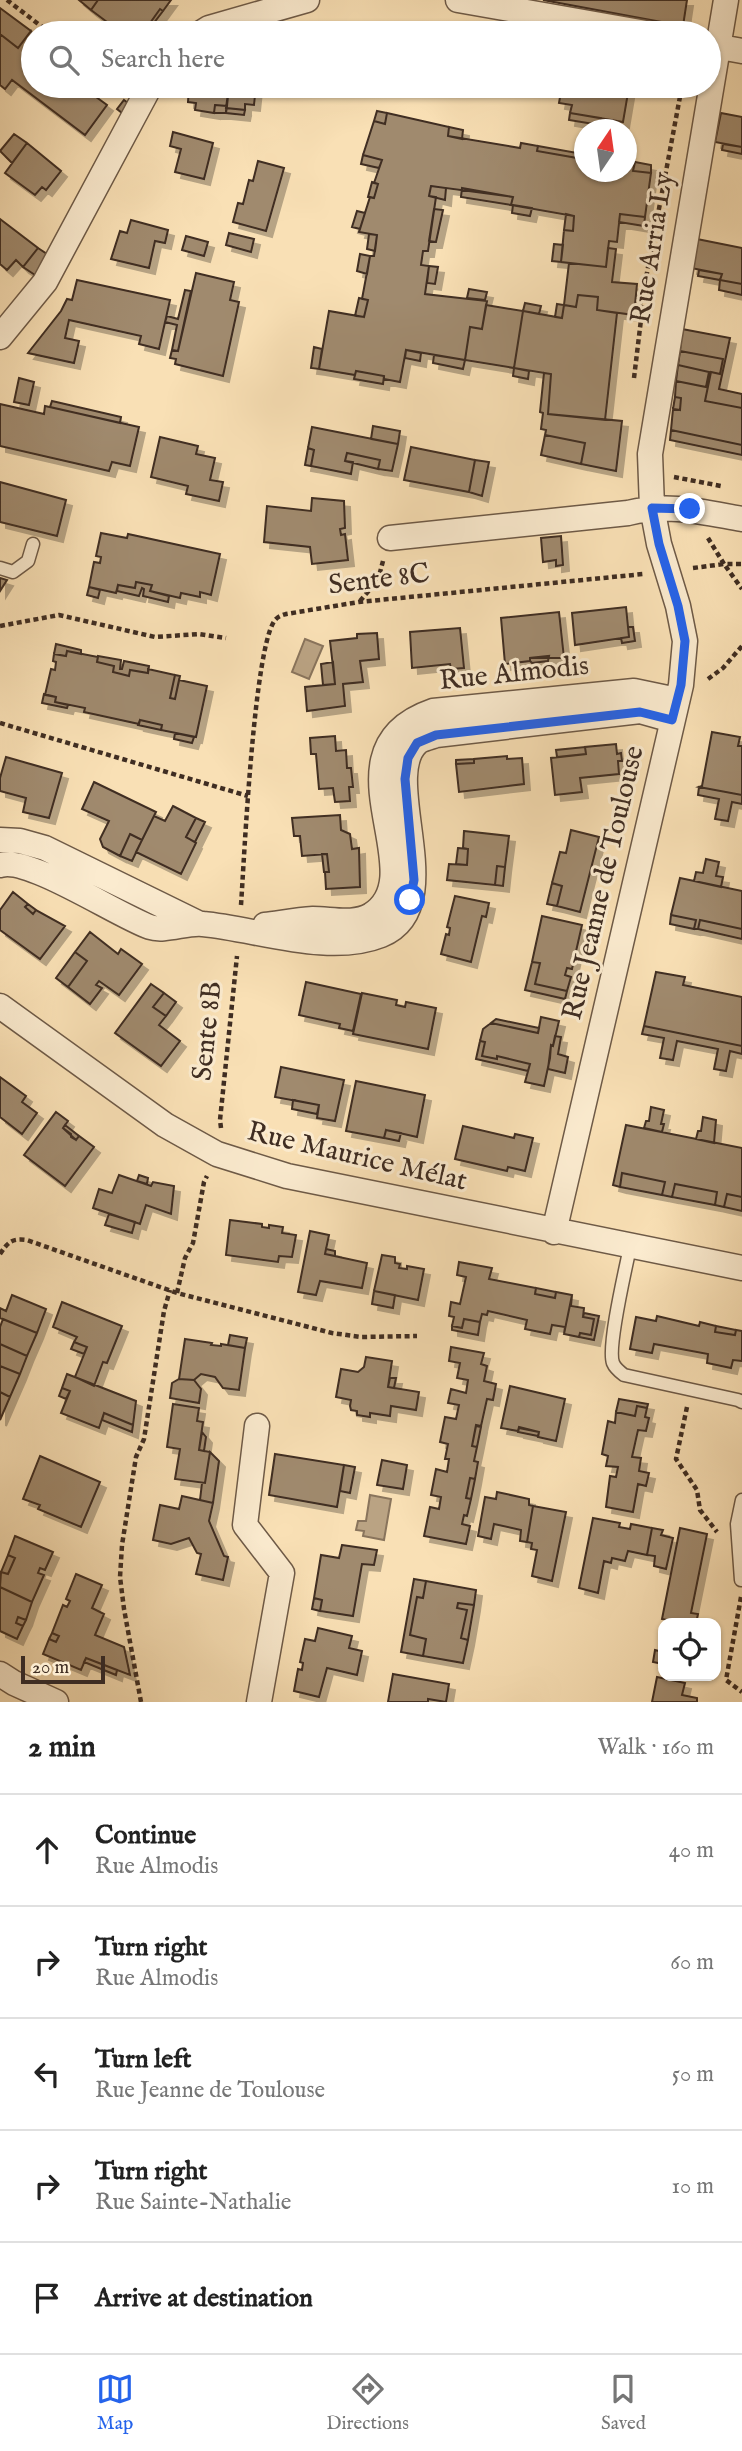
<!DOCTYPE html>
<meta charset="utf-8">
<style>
body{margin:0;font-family:"IM FELL English",serif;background:#f2f2f2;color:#222}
.controls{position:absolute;right:21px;bottom:21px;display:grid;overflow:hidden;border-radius:14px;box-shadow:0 2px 5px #0004}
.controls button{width:63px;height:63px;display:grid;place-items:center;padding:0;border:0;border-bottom:2px solid #e0e0e0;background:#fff;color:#222;font:35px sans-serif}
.compass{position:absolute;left:574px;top:119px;width:63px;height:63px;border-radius:50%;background:#fff;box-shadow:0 2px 5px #0004;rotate:13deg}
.scale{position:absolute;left:21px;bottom:18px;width:84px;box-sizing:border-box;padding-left:7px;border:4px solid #3f2d22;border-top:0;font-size:19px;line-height:24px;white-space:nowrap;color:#3f2d22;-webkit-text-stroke:5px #fbebcf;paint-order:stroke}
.stop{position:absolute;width:21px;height:21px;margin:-16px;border:5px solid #2563eb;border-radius:50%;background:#fff}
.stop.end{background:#2563eb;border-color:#fff;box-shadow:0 2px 7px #0008}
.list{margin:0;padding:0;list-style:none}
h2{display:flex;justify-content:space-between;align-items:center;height:91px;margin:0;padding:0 28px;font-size:30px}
h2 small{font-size:23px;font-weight:400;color:#767676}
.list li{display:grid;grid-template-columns:46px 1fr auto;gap:21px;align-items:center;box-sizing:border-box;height:112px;padding:0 28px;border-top:2px solid #e0e0e0}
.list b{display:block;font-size:26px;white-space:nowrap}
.list p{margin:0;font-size:23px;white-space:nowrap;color:#767676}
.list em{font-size:23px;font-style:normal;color:#767676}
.icon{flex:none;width:38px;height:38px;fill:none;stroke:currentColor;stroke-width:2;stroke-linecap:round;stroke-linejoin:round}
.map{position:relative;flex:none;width:742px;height:1702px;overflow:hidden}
.search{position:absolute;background:#fff;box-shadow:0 2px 5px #0004;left:21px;right:21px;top:21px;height:77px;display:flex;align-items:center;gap:18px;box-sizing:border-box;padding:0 24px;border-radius:38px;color:#767676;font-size:26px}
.sheet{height:651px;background:#fff}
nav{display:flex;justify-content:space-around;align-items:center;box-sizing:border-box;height:98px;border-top:2px solid #e0e0e0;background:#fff;font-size:19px;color:#767676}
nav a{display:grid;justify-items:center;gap:4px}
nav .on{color:#2563eb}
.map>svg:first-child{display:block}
.water{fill:#baa383;stroke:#89745c;stroke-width:2}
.building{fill:#a08a6e;stroke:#3f2d22;stroke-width:2;filter:url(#shadow)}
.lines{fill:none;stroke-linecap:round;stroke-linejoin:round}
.service-casing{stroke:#6e5a47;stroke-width:15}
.minor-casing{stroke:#6e5a47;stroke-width:27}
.path{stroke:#3f2d22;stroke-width:4.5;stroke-dasharray:5 3.5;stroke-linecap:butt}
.service{stroke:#fbebcf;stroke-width:12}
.minor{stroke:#fbebcf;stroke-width:24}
.route{stroke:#2563eb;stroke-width:9}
.labels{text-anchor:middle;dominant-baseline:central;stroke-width:6;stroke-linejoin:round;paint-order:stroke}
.street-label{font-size:28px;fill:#3f2d22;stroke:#fbebcf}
</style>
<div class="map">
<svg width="742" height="1702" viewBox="0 0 742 1702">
<defs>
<filter id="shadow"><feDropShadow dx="6" dy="6" stdDeviation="0" flood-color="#0004"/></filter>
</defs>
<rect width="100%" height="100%" fill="#f9e0b5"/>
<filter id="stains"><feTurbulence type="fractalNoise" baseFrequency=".00286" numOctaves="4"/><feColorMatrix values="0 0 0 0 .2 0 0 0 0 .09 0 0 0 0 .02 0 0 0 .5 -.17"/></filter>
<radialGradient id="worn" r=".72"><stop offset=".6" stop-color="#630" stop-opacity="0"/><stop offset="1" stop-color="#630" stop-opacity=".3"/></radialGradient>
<path class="water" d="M305 639 323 646 309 679 292 672Z
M370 1495 391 1499 384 1540 363 1536 364 1531 356 1530 358 1521H366Z"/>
<path class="building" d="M79 0H98L91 10Z
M98 0H171L163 11 160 9 148 26 150 28 146 33H122L119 31 120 29 113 23 111 25 91 10Z
M543 0H687L683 26Z
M0 8 31 31 18 48 0 34Z
M160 9 163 11 150 28 148 26Z
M31 31 33 35V52L29 58 33 61V86H70L74 88 75 86H81L107 105 85 135 12 80 5 89 0 85V34L18 48Z
M189 86H229L227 106 215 105 214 113 195 110 196 103 188 102Z
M229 86H256L254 105 245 104V110L226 108Z
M562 86 629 87 623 122 570 113 572 105 559 103Z
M124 100 128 103 122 113 117 109Z
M215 105 227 106 226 113H214Z
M226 108 245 110 244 115 226 113Z
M377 111 387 113 385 124 374 121Z
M387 113 449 127 448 136 520 148 521 143 538 146 537 151 583 159 584 154V172H626V161L635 162 633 171 651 173 645 217 620 214 617 242 609 241 606 267 561 262 564 230 573 231 574 216 511 205 513 197 431 186 429 196 436 197 428 251H423L421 265 429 266 425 294 487 301 482 329 470 327 465 360 406 350 400 382 384 379V376L356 371 355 375 319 369 329 311 364 317 368 300 362 299 370 256H374L377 235 359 232 370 197 374 198 378 184 374 183 382 160 363 155 374 121 385 124Z
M570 113 601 118 600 125 569 120Z
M721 113 742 117V147L715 142Z
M449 127 463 130 462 139 448 136Z
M173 132 213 143 204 179 175 172 181 149 170 146Z
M14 134 27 143 12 163 0 151Z
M27 143 61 171 46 190 42 187 35 195 5 173Z
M723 144 742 147V154L722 150Z
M538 146 583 154V159L537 151Z
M363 155 382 160 379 168 361 164Z
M258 161 284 168 266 231 233 222 238 203 243 204 249 180 253 181Z
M635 162 651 165V173L633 171Z
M372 182 378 184 374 198 368 197Z
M431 186 446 188 445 200 429 196Z
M462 188 513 197 511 205 461 197Z
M513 205 532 208 530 216 512 213Z
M434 209 443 210 436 242 429 241Z
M357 211 365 213 360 229 352 227Z
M566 214 574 216 573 231 564 230Z
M620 214 645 217 644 226 619 222Z
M0 219 38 248 23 267 16 260 7 270 0 264Z
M131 220 168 230 165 243 155 241 149 268 111 259 120 231 127 233Z
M229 233 254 239 251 252 226 245Z
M369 234 377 235 375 251 367 249Z
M186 236 208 242 204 256 182 250Z
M697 239 742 248V284L720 280 722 274 691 268Z
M554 244 563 245 561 262 552 261Z
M38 248 50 256 35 275 23 267Z
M608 248 616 249 612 282 637 284 634 315 597 310 598 297 578 295 576 307 564 305 569 263 606 267Z
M360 254 370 256 367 274 357 271Z
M429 266 438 267 435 284 427 283Z
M699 270 722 274 720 280 698 276Z
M196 273 234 282 230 300 239 302 223 376 175 364 176 359 170 358 172 350 178 351Z
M77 280 170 300 159 349 139 344 141 336 69 320 65 338 79 341 74 363 28 353 61 311 67 299 72 300Z
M720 280 742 284V295L719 290Z
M469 289 487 292 485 300 467 298Z
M185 290 191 291 178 351 172 350 177 325 165 322 167 316 178 319Z
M578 295 598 297 597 310 617 313 605 420 548 414 551 374 514 368 523 311 562 318 564 305 576 307Z
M359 298 368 300 364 317 355 316Z
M525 303 541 306 539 314 523 311Z
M557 304 564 305 562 318 555 317Z
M486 305 523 311 514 368 465 360 470 327 482 329Z
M682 329 730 338 719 389 742 394V408L705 401 711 372 720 374 723 359 680 351Z
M314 347 322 349 319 369 311 368Z
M406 350 421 353 420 361 405 358Z
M680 351 723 359 720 374 711 372 705 401 742 408V445L671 430 673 409 680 410 681 398 675 397 676 381 706 387 709 372 678 365Z
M434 355 465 360 463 369 433 363Z
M678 365 709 372 706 387 676 381Z
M514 368 529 371 528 379 513 376Z
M356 371 384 376 383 384 354 379Z
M544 373 551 374 548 414 622 421 616 471 581 464 585 443 545 435 546 430 541 429 543 413 540 412Z
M19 378 34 382 29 405 14 402Z
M675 397 681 398 680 410 673 409Z
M52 401 121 417 120 423 50 407Z
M0 404 44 414 45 406 139 427 130 466 112 462 109 471 0 446Z
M373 426 400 431 398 444 371 439Z
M312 427 398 444 392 471 378 469 380 460 347 453 345 461 353 462 351 474 311 466 314 450 308 448Z
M671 430 742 445V455L670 440Z
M545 435 585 443 581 464 541 455Z
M160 437 198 446 196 454 215 458 210 480 223 482 219 501 186 494 188 486 151 477Z
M411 447 475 460 469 492 404 480Z
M308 448 314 450 311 466 305 465Z
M347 453 380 460 378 469 345 461Z
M475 460 489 462 482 496 469 492Z
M0 482 66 500 57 536 0 522Z
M312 498 344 501 345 528 340 529 341 535 345 534 348 560 312 564 310 547 264 542 267 506 311 511Z
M101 533 127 538 128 534 220 554 211 595 200 592V597L181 593 180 598 150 591 152 585 136 582 135 588 118 585 116 593 89 587 94 562 100 563 101 557 96 556Z
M561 536 563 565 556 566V560L543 562 541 538Z
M0 578 7 580 0 591Z
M136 582 152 585 150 591 169 596 168 602 143 596 144 589 142 588 139 596 117 591 118 585 135 588Z
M89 587 100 590 98 598 87 595Z
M626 607 629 637 575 645 572 613Z
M559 612 564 658H530V661L505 664 501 618Z
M628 627H633L635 641 622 643 621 638 629 637Z
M460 628 464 668 451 669 450 664 412 668 410 632Z
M377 633 379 659 360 661 363 682 343 684 345 706 307 711 305 687 335 684 330 641 357 638V634Z
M56 644 81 650V654L67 651 66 656 54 654Z
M67 651 98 657 97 662 114 666 113 672 129 676 130 670 148 673V669L175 675 170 698 175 699 179 680 207 686 196 737 161 730 162 725 140 720 139 724 84 712 85 708 55 702 56 697 45 695 51 669 55 670 56 662 53 661 54 654 66 656Z
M98 656 121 660 120 669H122L124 661 149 666 148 673 130 670 129 676 113 672 114 666 97 662Z
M549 656 548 661 532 663 530 661V658Z
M333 662 335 684 323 685 321 664Z
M175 675 180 676 175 699 170 698Z
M44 694 56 697 55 702 68 705 67 708 42 703Z
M140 720 162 725 161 730 138 725Z
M712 732 740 737 738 746H742V795L699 787 702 786Z
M175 733 194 737 192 743 174 739Z
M335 736 336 751 346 750 347 768H351L353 787H349L350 801 335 802 333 788 319 789 316 754H311L310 738Z
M616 744 617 754 621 753 622 761H618L619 774 580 778 582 792 555 795 551 758 586 754 585 747Z
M585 747 586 754 557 757 556 750Z
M507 756V759L522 758 524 784 459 792 456 764 474 763V759Z
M6 757 62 773 49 818 23 812 26 798 0 791V778Z
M474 759V763L456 764V760Z
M94 782 156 812 142 840 130 834 120 856 103 847 100 839 109 821 82 809Z
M699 787 742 795V804L732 802 728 821 715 819 719 799 698 795Z
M173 806 196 818 186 837 196 843 181 874 136 852 154 816 165 821Z
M340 815 341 830 350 834 352 849 359 848 360 887 326 889 325 872H329L327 854 302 856 300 836H294L292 818Z
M196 818 205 822 195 842 186 837Z
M571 830 599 837 580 912 557 906 562 886 552 883 560 852 566 853Z
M464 831 509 836 505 867 497 866 495 885 447 880 449 864 467 865 468 849 463 848Z
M130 834 142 840 132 861 120 856Z
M458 848 468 849 467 865 456 864Z
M322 854H327L329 872H324Z
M706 859 719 862 716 876 723 877 721 887 694 881 696 872 703 873Z
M497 866 505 867 503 886 495 885Z
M680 878 742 891V929L700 920 698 929H694L696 920 671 915Z
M552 883 562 886 557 906 547 904Z
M13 892 28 904 25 907 33 914 36 910 65 926 40 959 0 930V910Z
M455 896 489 903 486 917 482 916 471 962 441 954 446 934 449 935 450 928 447 927Z
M28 904 36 910 33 914 25 907Z
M671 915 696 920 694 929 670 924Z
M542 916 582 925 572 969 567 968 565 975 571 977 567 991 535 984 540 963 532 962Z
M700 920 742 929V939L698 929Z
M90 932 118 954 121 949 142 964 119 995 99 981 96 985 102 988 90 1004 68 987 87 961 75 952Z
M75 952 87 961 68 987 56 978Z
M532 962 540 963 535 984 567 991 565 999 525 990Z
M656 972 685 977 683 985 742 997V1046L644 1026Z
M306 982 361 994 353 1031 339 1028 340 1024 299 1015Z
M151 984 164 993 153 1007 166 1016 159 1025 180 1041 161 1066 115 1033Z
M164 993 176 1002 166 1016 153 1007Z
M362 993 397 1000 396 1005 405 1007 406 1002 436 1008 428 1049 353 1034Z
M541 1017 559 1021 553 1046 551 1045 550 1058 544 1086 525 1082 530 1064 497 1056V1059L482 1056 485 1042 480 1041 483 1029 491 1023 538 1033Z
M496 1019 539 1028 538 1033 491 1023Z
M644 1026 742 1046V1054L730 1051 726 1071 714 1069 718 1049 677 1041 673 1060 660 1058 664 1038 642 1034Z
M555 1036 561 1037 558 1054 568 1057 565 1073 548 1069 551 1045 553 1046Z
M480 1041 485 1042 482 1056 497 1059V1056L530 1064 528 1071 476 1059Z
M281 1067 344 1080 335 1121 317 1118 319 1105 275 1097Z
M0 1077 26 1096 22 1102 37 1113 22 1134 0 1117Z
M356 1081 425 1095 417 1137 386 1130 384 1138 346 1131Z
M293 1100 319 1105 317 1114 292 1109Z
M651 1107 664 1110 661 1124H664L662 1132 644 1128 646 1121H649Z
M56 1112 68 1121 63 1128 71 1134V1137L76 1140 79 1136 94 1147 65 1186 24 1155Z
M703 1117 716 1120 714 1143 696 1139 698 1131H701Z
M65 1125 79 1136 76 1140 63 1128Z
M626 1125 742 1148V1197L727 1194 724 1207 715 1205 717 1192 675 1184 672 1197 662 1195 665 1182 622 1173 620 1187 613 1185Z
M463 1126 514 1138 515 1134 533 1138 525 1171 508 1167 507 1171 455 1159Z
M386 1130 401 1133 399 1141 384 1138Z
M622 1173 665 1182 662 1195 620 1187Z
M119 1175 151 1186 153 1182 174 1186 171 1214 146 1205 140 1224 93 1208 99 1189 112 1193Z
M139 1175 148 1178 147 1184 137 1181Z
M675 1184 717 1192 715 1205 672 1197Z
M727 1194 742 1197V1211L724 1207Z
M109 1214 135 1222 132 1233 105 1225Z
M230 1220 262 1224V1227L269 1228V1225L283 1227 282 1233 296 1235 292 1257 279 1256 278 1262 226 1255Z
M310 1231 329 1235 325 1254 367 1263 362 1288 320 1281 316 1295 298 1292Z
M326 1249 335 1251V1256L325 1254Z
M382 1255 395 1257V1263L400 1264 399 1268 407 1269V1266L424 1269 418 1300 374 1291Z
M459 1262 492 1268 489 1279 536 1288 535 1294 555 1298 556 1292 572 1295 564 1334 565 1327 552 1325 550 1334 525 1329 527 1320 488 1311 487 1315 482 1314 480 1322 464 1319 462 1328 452 1326 454 1317 449 1316 451 1302 460 1304 466 1277 457 1275Z
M536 1288 556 1292 555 1298 535 1294Z
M374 1291 395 1295 393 1308 372 1304Z
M12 1295 46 1309 37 1333 0 1318V1308L6 1311Z
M572 1295 571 1306 584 1308 583 1317 594 1319 591 1335 580 1333 579 1337 564 1334Z
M62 1302 122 1326 107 1363 103 1362 94 1386 75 1377 87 1347 74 1342 77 1337 53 1327Z
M584 1313 599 1316 594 1340 579 1337 580 1333 591 1335 594 1319 583 1317Z
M657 1316 699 1326 700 1322 716 1326 715 1332 735 1335 736 1330 742 1331V1361L733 1360 731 1368 707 1363 708 1354 654 1344 652 1353 630 1349 636 1317 656 1321Z
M3 1319 37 1333 27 1356 0 1344V1327Z
M464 1319 480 1322 478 1335 452 1330V1326L462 1328Z
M716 1326 736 1330 735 1335 715 1332Z
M230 1335 247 1338 245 1348 228 1345Z
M185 1339 212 1343 211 1345 221 1346V1344L245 1348 239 1390 223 1388 215 1377 201 1374 194 1380 179 1379Z
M74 1342 87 1347 84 1354 71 1349Z
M0 1344 27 1356 20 1374 0 1366Z
M451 1347 484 1353 481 1364 487 1366 484 1381 496 1384 493 1400 487 1399 481 1426 476 1425 472 1446 477 1447 474 1461 478 1462 475 1479 470 1478 466 1498 471 1499 467 1516 464 1515 462 1524 470 1526 466 1544 424 1536 430 1507 439 1509 441 1497 431 1495 436 1469 447 1472 449 1459H445L448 1444 440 1442 445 1417 456 1419 459 1405 448 1403 451 1389 466 1393 468 1380 457 1378 460 1363 449 1361Z
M366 1357 392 1361 388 1387 419 1392 416 1410 391 1406 390 1416 370 1413V1417L357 1415V1411L351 1410 350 1406 351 1400 336 1397 341 1369 358 1372 364 1367Z
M0 1366 20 1374 10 1397 0 1392Z
M67 1374 136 1401 133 1425 104 1413 99 1428 61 1413 70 1391 62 1388Z
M390 1378H396L394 1388 388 1387Z
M179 1379 194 1380 201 1389 199 1403 170 1398 172 1383Z
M510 1386 565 1399 556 1441 538 1437 539 1432 519 1427 518 1431 501 1428Z
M62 1388 70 1391 66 1399 59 1396Z
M0 1392 10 1397 0 1420Z
M619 1399 648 1404 647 1408 637 1406 635 1416 616 1412Z
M173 1404 199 1408 197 1421 203 1422 199 1450 210 1452 205 1483 175 1479 180 1449 167 1447Z
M637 1406 647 1408 645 1417 649 1418 646 1431 638 1430 632 1457 641 1458 639 1471 649 1473 646 1486 638 1484 633 1512 606 1507 610 1476 616 1477 618 1467 606 1466 608 1456 602 1454 608 1421 615 1423 616 1412 635 1416Z
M104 1413 133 1425 132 1432 102 1420Z
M476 1426 481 1427 477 1447 472 1446Z
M519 1428 539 1432 538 1436 518 1432Z
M202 1432 206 1437 204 1451 199 1450Z
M210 1452 219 1461 213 1503 200 1500 202 1483H205Z
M275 1454 344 1465 337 1507 269 1495Z
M40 1456 100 1482 81 1527 38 1509 40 1505 23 1499Z
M382 1460 407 1465 403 1489 377 1485Z
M344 1465 355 1467 350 1493 340 1491Z
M470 1478 475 1479 471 1499 466 1498Z
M497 1492 529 1499V1505L533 1506 527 1542 520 1541 521 1530 494 1524 491 1539 478 1536 485 1497 496 1499Z
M182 1496 213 1503 209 1521 224 1556 228 1557 223 1580 196 1574 201 1554 197 1553 189 1538 171 1544 153 1540 160 1505 179 1509Z
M533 1506 566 1512 552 1581 532 1576 537 1550 531 1549 532 1543 527 1542Z
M593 1518 620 1523 619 1527 630 1529 631 1524 652 1528 647 1555 628 1551 625 1561 612 1558 611 1563 604 1561 598 1593 579 1588Z
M652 1528 663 1530 661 1535 673 1538 666 1569 654 1566 655 1556 647 1555Z
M680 1528 707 1534 691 1613 698 1614 696 1623H672V1621L662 1619Z
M15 1536 53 1552 45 1570 40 1568 38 1573 44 1575 32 1602 0 1587 1 1572 8 1574 15 1558 8 1555Z
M342 1545 377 1550 374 1565 362 1564 353 1616 320 1611 322 1600 314 1598 321 1555 339 1558Z
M8 1555 15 1558 8 1574 1 1572Z
M76 1574 102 1585 92 1608 104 1614 95 1635 124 1647 130 1675 86 1658 81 1670 43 1654 49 1639 56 1642 59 1636 52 1633 63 1605 67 1607 70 1601 66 1599Z
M414 1579 426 1581 423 1598 417 1597 410 1635 426 1639 423 1656 401 1652Z
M426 1581 476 1590 474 1605 458 1603 457 1608 467 1610 461 1638 468 1640 463 1663 423 1656 426 1639 410 1635 417 1597 423 1598Z
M0 1587 32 1602 26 1620 18 1617 16 1623 23 1626 17 1639 0 1631Z
M314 1598 322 1600 320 1611 312 1609Z
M458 1603 474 1605 468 1640 461 1638 467 1610 457 1608Z
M18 1617 26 1620 23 1626 16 1623Z
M318 1628 352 1636 349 1648 362 1651 357 1675 327 1668 319 1697 294 1691 298 1669 302 1670 303 1663 300 1662 305 1639 315 1641Z
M52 1633 59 1636 56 1642 49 1639Z
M655 1650 663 1652V1664L653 1662Z
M86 1658 117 1670 116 1675 84 1662Z
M393 1674 449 1684 446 1702 428 1699V1702H388Z
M657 1677 685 1683 682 1695 697 1698V1702H652Z"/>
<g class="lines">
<defs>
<path id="service" d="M0 568 13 572 28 561 33 544
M630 1247C626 1267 607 1347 613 1363 615 1368 620 1372 624 1375L738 1400 742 1402
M741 1580 737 1524 742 1500"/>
<path id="minor" d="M458 0 646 33
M201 33 209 28 307 0
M709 45 742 51
M0 337 45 282 150 86
M390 538 628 513C669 503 702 512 742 519
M0 840 20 841 45 848 198 923
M0 865C29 856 118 916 150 927 165 932 187 922 203 924 257 929 329 956 381 935 452 906 378 779 417 743 421 739 431 737 436 735L640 711 672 720
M265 925C281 923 297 920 313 919 332 919 354 925 371 915 437 874 320 750 433 711L634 691 677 700
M0 1006 165 1125 217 1154 287 1176 742 1268
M554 1232 681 685 685 641 678 606 659 544 652 507 650 454 726 0
M257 1426 245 1525 282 1573 259 1702
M0 1674 14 1683 56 1702"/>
</defs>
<use href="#service" class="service-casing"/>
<use href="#minor" class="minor-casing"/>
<path class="path" d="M7 0 50 33
M634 378 646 278 682 86
M674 477 721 486
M708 538 724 564H742
M693 568 724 564 742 589
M360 601 378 580 383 561
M0 626 59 615 155 637 199 634 226 638
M708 679 723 668 742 646
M0 723 248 796
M241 905C244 863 254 640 276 619 279 616 283 615 286 614L359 602 643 574
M221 1128 220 1120 237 956
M0 1254C8 1242 12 1238 27 1240L177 1293 332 1333 361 1337 417 1336
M177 1293 185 1258 193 1243 204 1182 207 1176
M687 1407 676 1459 697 1490 700 1510 717 1532
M741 1597 726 1680 742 1692
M141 1702 124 1609 120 1577 122 1545 136 1457 144 1439 164 1311 170 1290"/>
<use href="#service" class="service"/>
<use href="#minor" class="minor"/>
</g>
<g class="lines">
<path class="route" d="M410 900 414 880 405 779 408 758 417 743 436 735 640 712 672 720 681 685 685 641 678 606 659 544 652 508 690 509"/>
</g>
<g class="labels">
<g class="street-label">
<text transform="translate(653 248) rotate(-81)">Rue Arria Ly</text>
<text transform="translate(379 580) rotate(-7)">Sente 8C</text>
<text transform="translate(514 674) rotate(-6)">Rue Almodis</text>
<text transform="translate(604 883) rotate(-77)">Rue Jeanne de Toulouse</text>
<text transform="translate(208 1031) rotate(-84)">Sente 8B</text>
<text transform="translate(357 1157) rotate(13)">Rue Maurice Mélat</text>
</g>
</g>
<rect width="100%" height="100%" filter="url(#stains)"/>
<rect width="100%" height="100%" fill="url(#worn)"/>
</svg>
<div class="controls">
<button><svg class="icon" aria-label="locate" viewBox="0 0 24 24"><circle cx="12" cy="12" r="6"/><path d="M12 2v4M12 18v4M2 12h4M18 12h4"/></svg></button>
</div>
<svg class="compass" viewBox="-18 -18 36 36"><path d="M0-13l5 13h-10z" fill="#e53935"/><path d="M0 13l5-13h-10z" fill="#767676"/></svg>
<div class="scale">20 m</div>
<div class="stop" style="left:410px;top:900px"></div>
<div class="stop end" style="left:690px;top:509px"></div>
<div class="search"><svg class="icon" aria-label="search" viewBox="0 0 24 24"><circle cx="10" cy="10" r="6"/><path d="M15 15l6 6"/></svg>Search here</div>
</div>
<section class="sheet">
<h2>2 min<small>Walk · 160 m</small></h2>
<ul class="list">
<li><svg class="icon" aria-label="ahead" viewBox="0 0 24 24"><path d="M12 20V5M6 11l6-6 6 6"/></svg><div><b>Continue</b><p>Rue Almodis</p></div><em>40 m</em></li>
<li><svg class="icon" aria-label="right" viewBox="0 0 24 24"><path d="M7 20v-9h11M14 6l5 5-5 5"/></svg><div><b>Turn right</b><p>Rue Almodis</p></div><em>60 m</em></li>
<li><svg class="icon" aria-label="left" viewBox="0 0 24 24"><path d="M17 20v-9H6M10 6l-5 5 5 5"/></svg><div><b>Turn left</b><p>Rue Jeanne de Toulouse</p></div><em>50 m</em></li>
<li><svg class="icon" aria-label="right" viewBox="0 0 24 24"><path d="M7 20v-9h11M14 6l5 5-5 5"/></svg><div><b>Turn right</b><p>Rue Sainte-Nathalie</p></div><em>10 m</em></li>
<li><svg class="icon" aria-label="arrive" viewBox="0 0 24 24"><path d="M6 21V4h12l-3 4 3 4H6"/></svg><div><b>Arrive at destination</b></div></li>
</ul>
</section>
<nav>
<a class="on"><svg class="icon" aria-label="map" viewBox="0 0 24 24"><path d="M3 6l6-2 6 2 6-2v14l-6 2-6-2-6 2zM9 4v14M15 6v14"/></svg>Map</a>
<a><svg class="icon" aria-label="directions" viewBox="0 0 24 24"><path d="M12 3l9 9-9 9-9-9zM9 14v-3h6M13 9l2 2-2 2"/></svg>Directions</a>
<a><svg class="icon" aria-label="saved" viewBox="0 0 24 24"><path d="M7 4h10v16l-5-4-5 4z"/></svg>Saved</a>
</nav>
